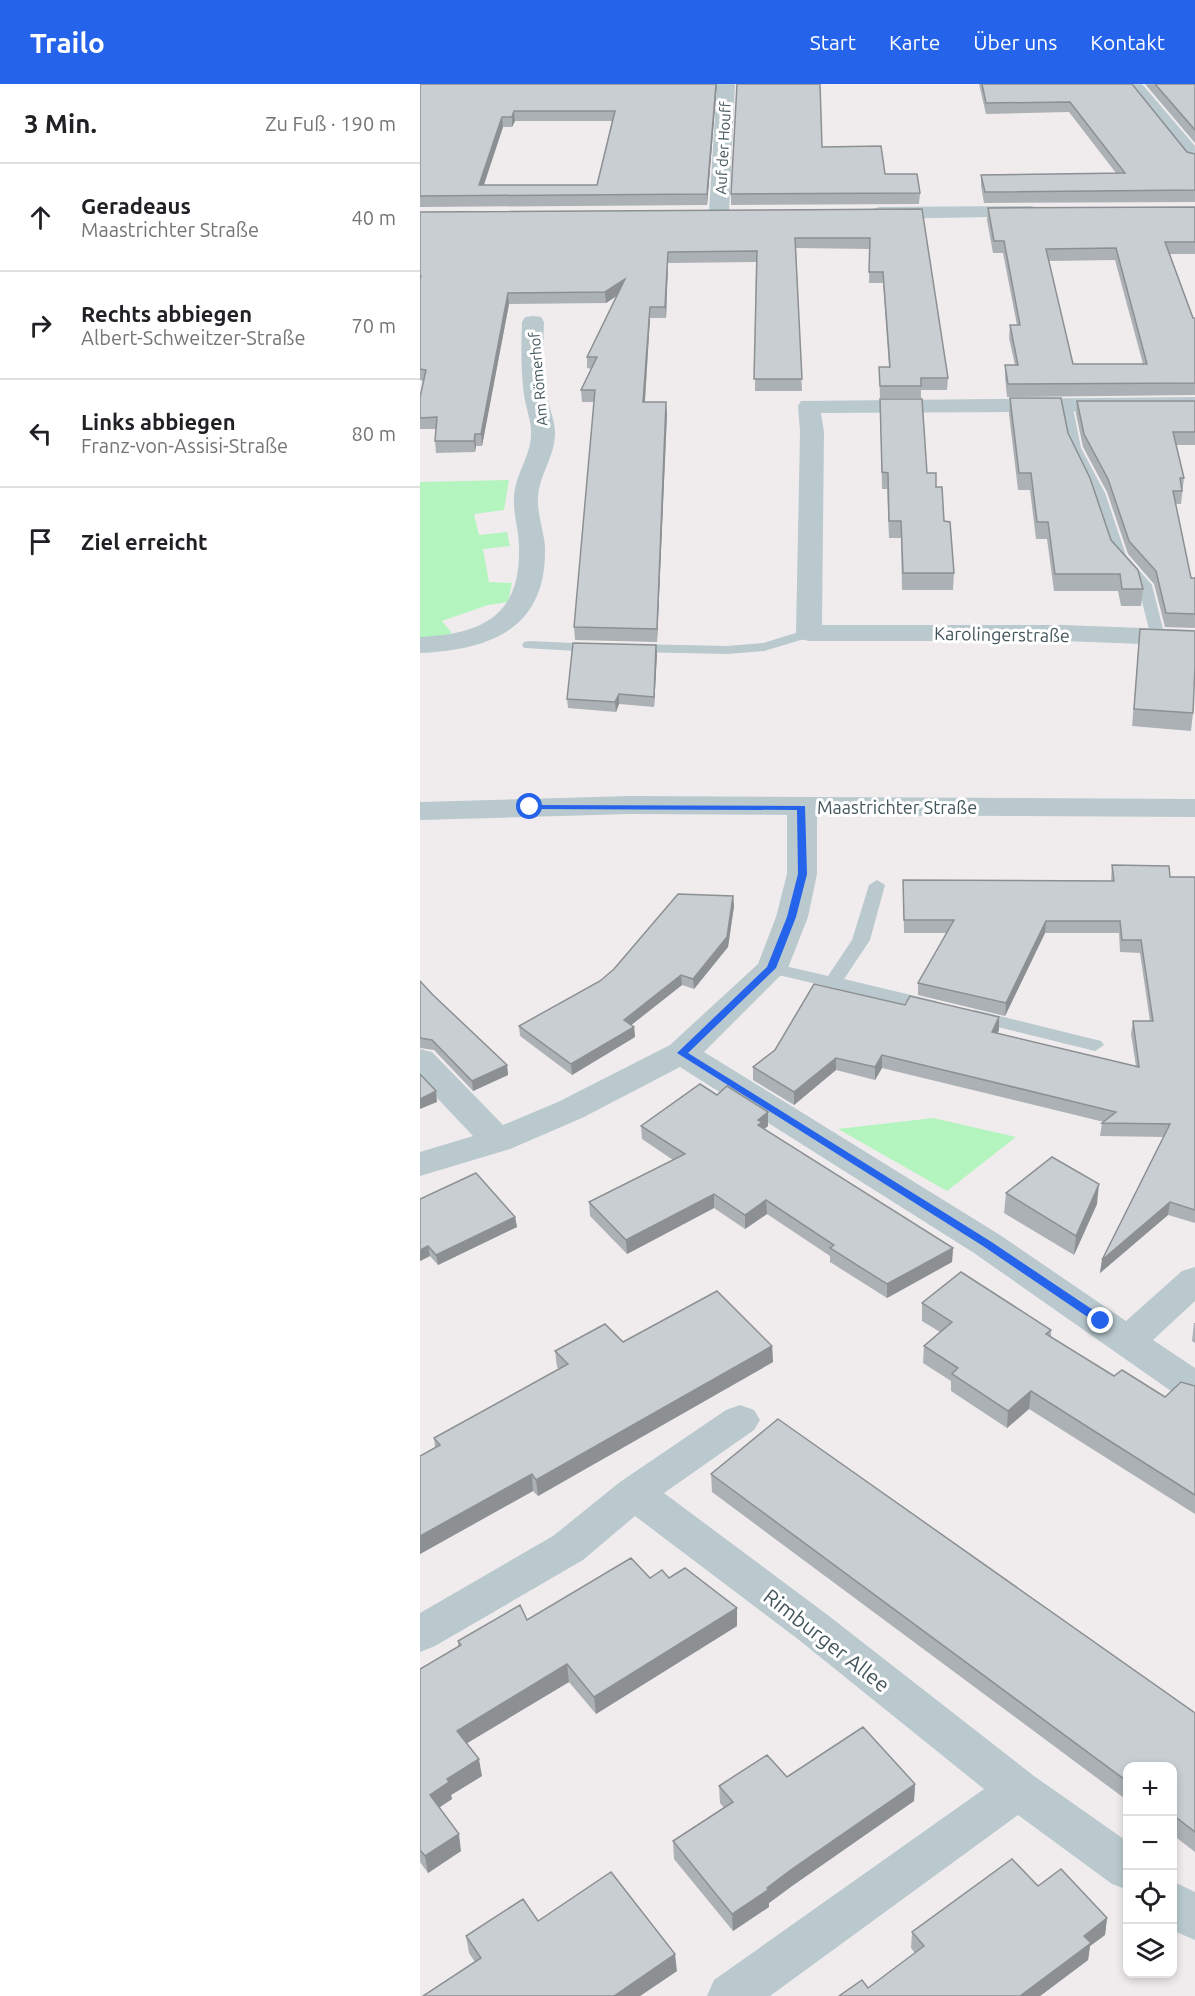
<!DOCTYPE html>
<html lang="de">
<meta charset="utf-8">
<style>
body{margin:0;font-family:Ubuntu,sans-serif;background:#f6f6f6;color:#202124}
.controls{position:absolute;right:18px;bottom:18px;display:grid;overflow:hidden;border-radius:12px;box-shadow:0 3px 9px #0003}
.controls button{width:54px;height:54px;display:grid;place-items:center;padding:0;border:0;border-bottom:2px solid #e0e0e0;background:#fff;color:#202124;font:30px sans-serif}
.stop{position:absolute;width:18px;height:18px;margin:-14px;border:4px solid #2563eb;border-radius:50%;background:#fff}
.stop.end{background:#2563eb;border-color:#fff;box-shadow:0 2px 6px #0008}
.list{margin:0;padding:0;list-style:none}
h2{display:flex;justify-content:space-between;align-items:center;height:78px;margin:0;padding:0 24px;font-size:26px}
h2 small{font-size:20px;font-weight:400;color:#757577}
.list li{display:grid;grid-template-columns:39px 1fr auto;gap:18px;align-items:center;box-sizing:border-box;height:108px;padding:0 24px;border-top:2px solid #e0e0e0}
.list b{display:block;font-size:22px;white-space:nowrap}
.list p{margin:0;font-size:20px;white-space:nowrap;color:#757577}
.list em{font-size:20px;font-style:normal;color:#757577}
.icon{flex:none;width:33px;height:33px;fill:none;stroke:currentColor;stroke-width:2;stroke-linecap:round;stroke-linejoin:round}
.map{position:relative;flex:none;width:775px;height:1912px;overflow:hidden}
header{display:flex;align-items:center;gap:36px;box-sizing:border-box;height:84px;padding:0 30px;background:#2563eb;color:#fff}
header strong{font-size:28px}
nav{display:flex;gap:33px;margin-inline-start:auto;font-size:21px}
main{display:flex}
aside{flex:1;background:#fff}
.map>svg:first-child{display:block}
.green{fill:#b4f4be}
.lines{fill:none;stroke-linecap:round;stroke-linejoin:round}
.service{fill:#b9c9ce;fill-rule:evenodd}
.minor{fill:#b9c9ce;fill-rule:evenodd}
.tertiary{fill:#b9c9ce;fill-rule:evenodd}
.wall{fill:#acb1b5;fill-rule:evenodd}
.shaded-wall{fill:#8c9093}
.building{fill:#c8ced2;stroke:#8c9093;stroke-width:1.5;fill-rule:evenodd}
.route{fill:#2563eb}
.labels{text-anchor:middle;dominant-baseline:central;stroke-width:6;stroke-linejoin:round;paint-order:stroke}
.far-street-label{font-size:15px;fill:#43565c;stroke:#fff}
.street-label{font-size:18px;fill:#43565c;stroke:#fff}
.near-street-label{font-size:21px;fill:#43565c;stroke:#fff}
</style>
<header>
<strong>Trailo</strong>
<nav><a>Start</a><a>Karte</a><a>Über uns</a><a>Kontakt</a></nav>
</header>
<main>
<aside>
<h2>3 Min.<small>Zu Fuß · 190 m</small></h2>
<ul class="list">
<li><svg class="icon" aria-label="ahead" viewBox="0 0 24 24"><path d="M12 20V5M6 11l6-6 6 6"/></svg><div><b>Geradeaus</b><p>Maastrichter Straße</p></div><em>40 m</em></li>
<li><svg class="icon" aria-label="right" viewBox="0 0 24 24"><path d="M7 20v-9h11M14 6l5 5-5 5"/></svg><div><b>Rechts abbiegen</b><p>Albert-Schweitzer-Straße</p></div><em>70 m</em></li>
<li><svg class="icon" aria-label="left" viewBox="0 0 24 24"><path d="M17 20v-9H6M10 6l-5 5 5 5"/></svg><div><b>Links abbiegen</b><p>Franz-von-Assisi-Straße</p></div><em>80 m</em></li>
<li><svg class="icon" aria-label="arrive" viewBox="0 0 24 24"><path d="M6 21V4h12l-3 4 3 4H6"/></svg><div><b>Ziel erreicht</b></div></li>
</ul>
</aside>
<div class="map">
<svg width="775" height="1912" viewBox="0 0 775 1912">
<rect width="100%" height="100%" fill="#f0eced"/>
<path class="green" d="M89 396 84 426 54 430 59 451 87 448 90 462 63 465 69 498 92 499 88 518 68 521 22 537 32 549 17 554H0V398Z
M513 1034 596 1053 527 1107 418 1045Z"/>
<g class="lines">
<path class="service" d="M646 315 652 319 661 364 685 409 706 471 732 501 745 553 743 556H733L731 553 718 502 692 472 671 409 649 364 640 319Z
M389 545 394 546 396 549 394 552 344 567 307 570 213 568 206 564 213 560 307 562 343 559Z
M109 557 176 560 183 564 176 568 104 564 102 561 104 558Z
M457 796 465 801 450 856 424 895 516 917 519 921 516 925 510 927 346 888 343 884 352 879 408 892 432 856 449 801Z
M555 926 681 957 684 961 675 967 549 936 546 932Z"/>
<path class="minor" d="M297 0H315L309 128 306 132H292L289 128Z
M703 0H722L775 62V80L768 78Z
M611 122 618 124 621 128 618 132 459 135 452 133 449 129 452 125 459 123Z
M113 232 121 233 124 238C123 262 123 287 127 311 129 325 136 338 135 352 134 373 119 392 118 413 117 430 124 447 125 463 127 545 70 566 0 569V553C62 550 101 532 99 463 99 446 93 430 94 413 95 391 110 373 111 352 112 338 106 325 104 311 101 287 101 262 102 238L105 233Z
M775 313V327L401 329 404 348 402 541H643L775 546V562L643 557H389L380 555 376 549 380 348 378 322 381 317Z
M382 714 392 717 397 723V790L388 833 368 884 284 968 580 1151 706 1237 762 1187 775 1183V1217L733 1256 775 1284V1318L761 1314 554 1169 260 983 162 1034 90 1065 0 1092V1068L53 1052 0 996V965L12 968 83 1041 138 1018 250 961 338 880 356 833 367 790V723L372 717Z
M320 1321 334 1326 340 1336 334 1346 244 1409 409 1532 614 1692 708 1758V1806L692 1800 598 1731 350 1912H287L294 1896 564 1705 379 1556 215 1432 163 1476 15 1562 0 1568V1529L133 1452 200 1398 306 1326Z
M752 1797 775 1808V1856L752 1846Z"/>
<path class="tertiary" d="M210 712 775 715V733L210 730 0 736V718Z"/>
</g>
<path class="wall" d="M0 0H297L287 121 0 123ZM95 37H192L177 101H64L83 43H92Z
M559 0H712L767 68 775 70V118L564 119 561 102V91L696 89 649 28 566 30Z
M725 0H775V59Z
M402 63 465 90 500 109 499 120 311 121V110Z
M775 123V170H750L773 234H775V311L587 313 585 293V281H595L589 254 590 241H597L583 169H573L567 136 568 124ZM695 176 723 280H653L628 177Z
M502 125 528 294 527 306H501V314H460L459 283H469L463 199H449L450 165 376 164 382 307H335L336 178 248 179 246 234H230L225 318 247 330 237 558 155 556 154 543 174 318H162L161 306 172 285 167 284V273L197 212 186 219 89 220 62 362H56L55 368 16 369 15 357 16 345H0V313L3 297 0 296V128Z
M590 314 648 349 691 456 723 505 721 522H701L698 507H634L627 455H616L610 406H598L589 330Z
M460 315 516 403 534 489 533 506H482L481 454H469L467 405H462Z
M657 317H775V361H756L764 394 761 420H755L771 494H775V544L745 543 734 500 708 470 687 408 663 363 656 330Z
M720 545 773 629 771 647 712 642Z
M237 570 234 623 199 620 196 628 148 624 147 615Z
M692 781 750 793H775V1139L748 1131 680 1189 682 1176 744 1053 680 1052 682 1039 684 1038 462 984 455 996 416 986 374 1021 333 996V983L485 921 579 933V946L577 949 716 982 711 950 713 937H730L720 869 700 868 699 849H625L585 932 498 911V899L527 849H484L483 796 691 797Z
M313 812 314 822 308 863 274 905 262 901 211 941 214 943 215 953 152 991 100 952 99 942 180 897Z
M0 897 12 910 87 981 88 991 53 1007 14 966 0 964Z
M221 1042H348L344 1045 533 1164 532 1178 467 1214 410 1178V1172L347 1130 325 1145 294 1124 207 1170 170 1132 169 1118 253 1076 222 1055Z
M586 1109 677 1120 654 1171 584 1129Z
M0 1115 95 1133 97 1143 18 1181 10 1172 0 1177Z
M502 1219 631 1246V1253L694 1292 745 1313 775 1302V1430L609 1325 587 1344 531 1307V1297L503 1279 504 1262 520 1248 502 1237Z
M774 1239H775V1259L772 1257Z
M203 1258 352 1262 353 1278 118 1412 113 1407 0 1470V1372L15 1364 14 1354 139 1285 137 1283 135 1267Z
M291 1390 775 1629V1768L753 1751V1683H708V1717L292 1408Z
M230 1494H249L317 1542 176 1630 149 1598 47 1659 62 1692 31 1711 32 1715 19 1723 41 1767 8 1789 0 1778V1585L38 1563V1557L107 1536Z
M367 1693 495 1700 494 1717 372 1802 349 1819V1823L313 1847 254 1775 253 1757 304 1724 300 1719 299 1702Z
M618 1802 687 1834 685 1851 670 1862 668 1876 620 1912H419L448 1904 495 1869 491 1864 492 1848Z
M118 1837 257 1887 220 1912H3L55 1878 49 1869 46 1852Z"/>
<path class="shaded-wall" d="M296 0H297L287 121V110Z
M94 27 95 37 92 43V33Z
M82 33 83 43 60 112 59 101Z
M248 168V179L246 234 245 223Z
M205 195V206L186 219 185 208Z
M88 209 89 220 62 362 61 350Z
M230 223V234L224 330 223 318Z
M246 318 247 330 237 558V545Z
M55 350 56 362 55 368 54 357Z
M236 561 237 570 234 623V613Z
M199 610V620L196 628 195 618Z
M313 812 314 822 308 863 274 905 273 895Z
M626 837 625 849 585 932 586 919Z
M261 891 262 901 205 946 204 936Z
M579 933V946L572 961V948Z
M214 943 215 953 152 991 151 980Z
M462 971V984L455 996V983Z
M416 974V986L374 1021V1008Z
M87 981 88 991 53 1007 52 997Z
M16 1007 17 1018 0 1025V1015Z
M348 1028V1042L342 1047 338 1041V1036Z
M679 1100 677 1120 654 1171 656 1152Z
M294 1110V1124L207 1170 206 1156Z
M346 1116 347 1130 325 1145V1131Z
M750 1118 748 1131 680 1189 682 1176Z
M95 1133 97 1143 18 1181 16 1171Z
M8 1162 10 1172 0 1177V1166Z
M533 1164 532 1178 467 1214V1200Z
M352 1262 353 1278 118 1412 116 1396Z
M611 1307 609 1325 587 1344 588 1327Z
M112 1390 113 1407 0 1470V1452Z
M317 1524V1542L176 1630 174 1613Z
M147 1580 149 1598 39 1664 37 1647Z
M59 1675 62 1692 31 1711 32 1715 13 1728 10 1711 27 1695Z
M495 1700 494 1717 372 1802 349 1819V1823L313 1847 312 1830 372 1785Z
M39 1750 41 1767 8 1789 5 1772Z
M687 1834 685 1851 670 1862 668 1876 620 1912H600L664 1852Z
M255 1870 257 1887 220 1912H194Z"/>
<path class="building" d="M0 0H296L287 110 0 112ZM94 27H195L177 101H59L82 33H92Z
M317 0H400L402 63 461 62 465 90H497L500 109 311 110Z
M562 0H712L767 68 775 70V106L565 108 561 91 705 89 650 18 566 19Z
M735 0H775V46Z
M775 123V158H745L773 234H775V299L588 300 585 281H598L590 241H600L584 157H574L568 124ZM696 164 727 280H653L626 165Z
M502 125 528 294H501V302H460L459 283H470L463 188H449L450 154H375L382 295H334L337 167 248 168 245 223H230L223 318H246L237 545 154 543 175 306H161L177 273H167L205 195 185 208 88 209 61 350H55L54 357H15L17 333 0 334V313L6 286 0 285V195L1 192H0V128Z
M590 314H641L648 349 670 394 691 456 718 486 723 505H702L700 490H635L628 438H617L611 389H599Z
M460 315H502L507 389H516V403H522L524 437 530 438 534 489H483L481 437H469L468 389 462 388Z
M657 317H775V348H753L764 394H760L762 407H753L771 494H775V530L746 529 736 487 709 457 688 395 664 350Z
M720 545 775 547V581L773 629 714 625Z
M153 559 236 561 234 613 199 610 195 618 147 615Z
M692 781 749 782 750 793H775V1126L750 1118 682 1176 750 1040 682 1039 696 1028 462 971 455 983 416 974 374 1008 333 983 355 966 394 900 485 921 490 912 579 933 572 948 719 983 713 937H733L721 856H702L700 837H626L586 919 498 899 534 836H484L483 796 694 797Z
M258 810 313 812 307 853 273 895 261 891 204 936 214 943 151 980 99 942 180 897 194 885Z
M0 897 12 910 87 981 52 997 12 956 0 954Z
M0 990 16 1007 0 1015Z
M280 1000 297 1011 307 1002 348 1028 338 1036 342 1038 338 1041 533 1164 467 1200 410 1164 414 1161 346 1116 325 1131 294 1110 206 1156 169 1118 265 1070 221 1042Z
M632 1073 679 1100 656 1152 586 1109Z
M56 1089 95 1133 16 1171 8 1162 0 1166V1115Z
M541 1188 631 1246 626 1250 694 1292 702 1286 745 1313 761 1298 775 1302V1411L611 1307 588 1327 532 1290 538 1284 504 1262 532 1238 502 1219Z
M297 1207 352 1262 116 1396 112 1390 0 1452V1372L20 1361 14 1354 148 1280 135 1267 185 1240 203 1258Z
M358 1335 775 1629V1748L753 1731V1683H708V1698L291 1390Z
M211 1474 230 1494 242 1486 249 1494 265 1484 317 1524 174 1613 147 1580 37 1647 59 1675 27 1695 29 1698 10 1711 39 1750 5 1772 0 1766V1585L41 1561 38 1557 100 1521 107 1536Z
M443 1643 495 1700 372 1785 347 1804 348 1806 312 1830 253 1757 313 1718 299 1702 347 1671 367 1693Z
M592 1775 618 1802 641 1785 687 1834 664 1852 671 1859 600 1912H419L442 1896 448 1904 504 1862 492 1848Z
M191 1788 255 1870 194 1912H3L61 1874 46 1852 103 1815 118 1837Z"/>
<path class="route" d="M110 721 385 722 387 790 376 833 356 884 268 969 570 1157 685 1234V1240H678L563 1162 257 969 347 883 367 833 378 790 377 726 106 725Z"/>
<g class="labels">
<g class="far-street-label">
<text transform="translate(303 64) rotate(-87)">Auf der Houff</text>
<text transform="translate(118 295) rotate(-95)">Am Römerhof</text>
</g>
<g class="street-label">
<text transform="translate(582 550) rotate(1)">Karolingerstraße</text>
<text x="477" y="723">Maastrichter Straße</text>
</g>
<g class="near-street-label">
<text transform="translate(407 1556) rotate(38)">Rimburger Allee</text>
</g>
</g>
</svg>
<div class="controls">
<button>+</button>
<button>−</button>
<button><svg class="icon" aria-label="locate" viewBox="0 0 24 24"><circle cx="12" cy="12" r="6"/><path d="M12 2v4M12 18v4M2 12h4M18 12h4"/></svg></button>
<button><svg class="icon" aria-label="layers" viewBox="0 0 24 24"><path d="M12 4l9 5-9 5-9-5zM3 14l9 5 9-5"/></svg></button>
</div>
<div class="stop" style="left:110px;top:723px"></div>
<div class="stop end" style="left:681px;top:1237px"></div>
</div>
</main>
